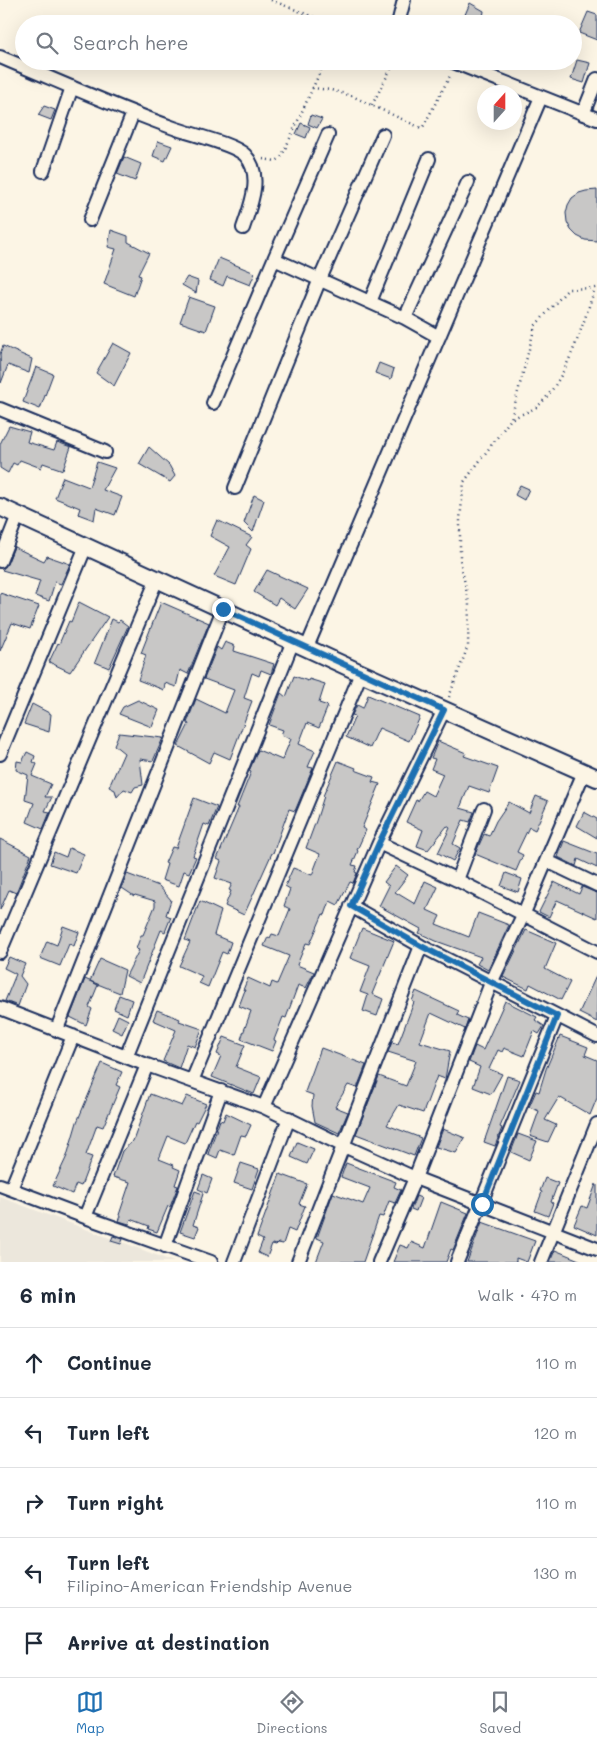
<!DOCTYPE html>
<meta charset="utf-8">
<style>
body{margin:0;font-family:Mali,sans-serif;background:#f2f2f3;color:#1f2937}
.compass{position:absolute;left:477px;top:85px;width:45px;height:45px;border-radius:50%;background:#fff;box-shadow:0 5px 20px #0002;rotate:21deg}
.stop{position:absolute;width:15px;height:15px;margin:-11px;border:4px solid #1f6fb2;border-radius:50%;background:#fff}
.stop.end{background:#1f6fb2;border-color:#fff;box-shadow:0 1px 5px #0008}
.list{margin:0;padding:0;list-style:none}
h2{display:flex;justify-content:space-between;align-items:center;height:65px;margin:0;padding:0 20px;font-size:21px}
h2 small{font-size:16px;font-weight:400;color:#747a83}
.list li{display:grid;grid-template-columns:32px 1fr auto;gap:15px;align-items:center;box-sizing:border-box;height:70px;padding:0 20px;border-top:1px solid #e0e1e3}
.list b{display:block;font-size:19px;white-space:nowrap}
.list p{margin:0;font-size:16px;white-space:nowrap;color:#747a83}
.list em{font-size:16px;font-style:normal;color:#747a83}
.icon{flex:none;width:28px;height:28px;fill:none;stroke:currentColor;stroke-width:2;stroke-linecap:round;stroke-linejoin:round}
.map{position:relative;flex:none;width:597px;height:1262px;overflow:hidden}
.search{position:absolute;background:#fff;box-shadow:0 5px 20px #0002;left:15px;right:15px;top:15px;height:55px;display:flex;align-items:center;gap:12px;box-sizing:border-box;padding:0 18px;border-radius:28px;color:#747a83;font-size:19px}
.sheet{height:415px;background:#fff}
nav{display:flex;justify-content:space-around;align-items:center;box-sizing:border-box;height:70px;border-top:1px solid #e0e1e3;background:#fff;font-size:14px;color:#747a83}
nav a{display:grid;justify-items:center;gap:2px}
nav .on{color:#1f6fb2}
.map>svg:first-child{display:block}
.built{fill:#ece7dc}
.building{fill:#c8c7c6;stroke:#1b2f5e}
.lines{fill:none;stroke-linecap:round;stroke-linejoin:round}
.minor-casing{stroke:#1b2f5e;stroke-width:16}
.major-casing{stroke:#1b2f5e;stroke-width:20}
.path{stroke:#1b2f5e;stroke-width:2.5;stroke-dasharray:1 4;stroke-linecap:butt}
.minor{stroke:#fcf5e5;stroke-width:12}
.major{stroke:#fcf5e5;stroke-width:16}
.route{stroke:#1f6fb2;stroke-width:6}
</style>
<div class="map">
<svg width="597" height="1262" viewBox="0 0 597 1262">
<rect width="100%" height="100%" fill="#fcf5e5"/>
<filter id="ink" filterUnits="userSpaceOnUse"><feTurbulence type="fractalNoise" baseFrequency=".02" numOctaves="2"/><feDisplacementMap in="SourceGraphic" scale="10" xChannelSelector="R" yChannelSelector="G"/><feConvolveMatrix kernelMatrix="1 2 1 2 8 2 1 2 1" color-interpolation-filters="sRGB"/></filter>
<g filter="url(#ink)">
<path class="built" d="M0 1197 112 1239V1241L121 1244 122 1242 174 1262H0Z"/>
<path class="building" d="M470 3 484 11 482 24 464 17Z
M588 12 597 15V40L579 33Z
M577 60 590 63 584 83 571 79Z
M44 106 55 110 51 120 38 115Z
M311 115 322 119 317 128 308 124Z
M301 123 310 127 306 138 296 134Z
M158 141 172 146 165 161 153 156Z
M124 157 141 164 135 181 117 174Z
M597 190V241L585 240 577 236 571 230 567 222 566 213 568 205 572 198 579 193 586 191Z
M111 230 128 236V242L149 253 138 275 141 276 134 296 104 284 116 249 108 247Z
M219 258 255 273 250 285 227 276 223 286 210 280Z
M187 277 198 281 196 293 182 285Z
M189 297 215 306 206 331 180 322Z
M113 343 131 353 114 386 96 373Z
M3 346 32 359 29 373 8 365 1 383 0 354Z
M379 363 394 369 391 379 375 373Z
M36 367 53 374 40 409 23 402Z
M9 426 30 432 27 442 54 450 57 442 71 447 63 470 43 463 41 468 20 460 17 465 13 463 8 473 0 468V444Z
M149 447 169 465 175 476 170 482 139 464Z
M97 462 115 468 103 490 122 497 115 515 96 508 94 520 78 514 80 508 55 498 63 477 89 487Z
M520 485 529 489 524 500 515 495Z
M254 495 264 500 253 532 244 523Z
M217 520 252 537 246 545 251 549 236 585 214 576 230 547 210 536Z
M14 547 44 561 47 556 70 564 61 584 55 582 49 601 35 596 40 581 2 570 7 564Z
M267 570 308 589 295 609 279 598 275 605 254 592Z
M0 593 39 606 30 629 12 623 0 651Z
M79 602 108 617 70 672 49 662 58 643 59 644 69 621 71 622Z
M161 602 209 623 188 674 180 670 176 687 165 683 164 690 138 680 146 655 141 653Z
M112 619 118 622 120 620 128 626 109 668 95 662Z
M225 642 235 646 234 651 274 664 271 674 261 670 259 676 252 673 244 698 252 701 230 759 214 752 209 763 178 746 189 724 187 723 196 699 225 713 234 690 204 679 217 647 221 650Z
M294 676 308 681 309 679 325 684 319 703 328 706 319 728 307 723 299 744 315 751 308 767 313 768 295 811 289 809 273 853H272L244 915 225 906 231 891 229 890 232 884 215 878 221 861 217 859 239 807H237L251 772 249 771 258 750 282 760 291 739 281 735 283 730 269 725 281 693 286 697Z
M368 695 420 717 409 741 379 728 370 748 346 737 355 716 352 715 357 705 363 708Z
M138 700 159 710 152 727 119 714 123 707Z
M32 704 51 714 49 732 24 724Z
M119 733 163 738 153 761 140 759 143 785 135 787 132 792 124 789 117 797 115 790 109 787 124 753 114 745Z
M438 741 466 753 464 756 498 768 489 793 469 786 460 808 474 812 470 822 463 820 453 844 460 848 453 861 438 853 450 828 447 826 428 850 417 846 423 830 406 822 416 800 418 801 424 791 433 796 443 774 431 769 435 759 431 758Z
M27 752 35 756 33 762 37 764 32 776 51 784 45 797H52L45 811 50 812 43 829 27 822 34 803 25 800 28 775 16 770 17 761 22 762Z
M338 761 356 768 355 770 374 777 372 782 380 784 362 828 366 830 357 850 358 851 352 865 357 866 355 872 357 873 353 883 350 882 338 905 330 901 325 915 323 914 310 944 306 943 297 965 314 972 306 988 298 985 286 1018 283 1017 274 1040 276 1041 272 1051 241 1039 251 1011 239 1006 245 990H243L248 978 270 988 272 982 277 984 289 956 264 946 268 937 270 938 272 934 279 936 290 909 284 906 290 889 285 886 293 868 312 875 320 854 306 848 316 821 324 796H323Z
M536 796 548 801 535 830 529 827 517 852 523 855 516 871 475 854 484 834 489 836 496 821 509 802 529 813Z
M194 798 217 807 209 826 204 824 193 856 196 857 189 873 184 871 179 886 162 880 167 864 165 863 172 847 176 848Z
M584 812 597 819V838L577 826Z
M0 839 31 855 16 893 9 890 0 910Z
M564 841 597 854V868L578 859 576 866 558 857Z
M69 848 84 854 76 873 50 864 54 852 66 857Z
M396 866 408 875 395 892 415 904 425 881 438 887 427 910 440 916 436 924 469 937 478 913 509 925 488 970 477 964 481 957 436 941 419 933 421 929 379 906 389 886 384 882Z
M506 873 522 879 518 892 501 886Z
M127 874 159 886 171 900 166 915 171 917 165 932 161 930 140 983 126 976 139 950 136 949 141 935H143L155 906V901L135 895 134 896 122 888Z
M554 882 579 894 582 887 597 893V918L557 900 549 917 539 912Z
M200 901 221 911 214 935 231 942 227 954 222 952 208 987 199 983 202 976 179 966 190 942 185 940Z
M63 926 79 932 74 946 69 944 60 966 40 958 47 941 57 945Z
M362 928 394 941 372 994 383 999 377 1016 363 1011 368 995 360 992 370 966 350 958Z
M526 930 556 943 545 969 570 982 561 1000 530 984 528 989 503 977Z
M9 957 25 964 20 976 26 984 18 1006 5 1001 16 974 4 968Z
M100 959 125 970 120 993 90 981Z
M597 974V1022L579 1013Z
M85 979 98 985 89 1007 92 1009 86 1025 70 1017Z
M416 991 459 1011 457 1015 468 1020 465 1029 431 1013 420 1042 450 1051 445 1079 437 1076 423 1113 399 1105 387 1125 421 1138 414 1156 356 1134 379 1076 406 1086 416 1061 388 1052 392 1042 398 1044 414 1002 412 1001Z
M119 995 132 1000 127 1015 114 1009Z
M505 1001 537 1017 535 1020 544 1026 539 1034 534 1031 524 1056 504 1048 502 1052 498 1050 489 1069 502 1074 491 1094 473 1087 480 1067 469 1062 475 1046 483 1050Z
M157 1010 180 1019 179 1021 202 1029 195 1047 187 1044 179 1068 163 1061 176 1030 153 1020Z
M118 1015 128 1020 122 1034 112 1029Z
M560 1036 588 1047 585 1055 597 1060V1098L590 1115 559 1097 545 1120 556 1125 548 1142 530 1136 539 1111 529 1107 536 1091 539 1092 546 1069Z
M224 1037 245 1045 236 1067 261 1077 254 1094 212 1077 221 1056 217 1054Z
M321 1048 366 1065 357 1088 348 1085 335 1107 348 1112 339 1133 315 1122 312 1106 313 1095 305 1092Z
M102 1063 122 1072 116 1085 120 1087 103 1127 97 1125 86 1155 92 1157 81 1186 76 1184 72 1194 53 1186 67 1156 77 1122Z
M507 1076 520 1080 500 1127 502 1128 495 1146 484 1142Z
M150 1094 182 1106 187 1096 206 1104 197 1122 195 1121 185 1143 168 1136 159 1159 174 1165 173 1167 180 1170 175 1185 178 1186 170 1207 168 1206 157 1232 148 1229 149 1226 131 1219 129 1224 119 1221 121 1216 119 1215 130 1182 113 1177 122 1151 133 1141Z
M226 1113 251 1125 246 1136 241 1135 234 1155 220 1150 217 1158 208 1154 220 1120 223 1121Z
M443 1129 465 1138 456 1153 436 1147Z
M518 1134 537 1141 529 1160 511 1152Z
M297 1142 314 1149 307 1164 291 1157Z
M241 1163 259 1169 252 1189 234 1183Z
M346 1163 396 1182 394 1187 401 1190 395 1203 389 1201 383 1217 379 1216 363 1262H316L324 1241 317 1238 333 1193 363 1204 370 1188 341 1177Z
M280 1174 307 1184 299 1204 305 1206 295 1232 288 1229 283 1244 278 1243 276 1245 272 1244 267 1257 258 1253 263 1240 257 1237Z
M203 1175 212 1179 207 1193 198 1189Z
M545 1178 558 1183 551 1202 553 1203 548 1216 535 1211 542 1192 540 1191Z
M596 1184 597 1185V1235L574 1225 582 1206 587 1208Z
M195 1191 203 1194 193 1225 199 1227 195 1237 180 1232Z
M416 1196 421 1198 416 1211 411 1209Z
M441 1202 468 1213 453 1250 451 1249 446 1262H393L400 1245 408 1248 411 1242 425 1248Z
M482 1222 535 1241 527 1262 516 1258V1262H467Z
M113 1236 123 1239 121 1244 111 1241Z
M555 1250 584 1262H550Z"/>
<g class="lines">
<defs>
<path id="minor" d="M398 24 404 0
M0 57C58 81 115 107 174 128 190 134 234 144 245 155 264 175 250 207 243 228
M451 61 597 119
M583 114 597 79
M43 171 72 87
M90 220 133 113
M274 259 405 318 439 337
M370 302 429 159
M405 318 468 182
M213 403 274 259 328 135
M0 409 105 452
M235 488 320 279 383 135
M0 561 18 515
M307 647 541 97
M0 754 86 546
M379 843 457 880 597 952
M547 861 597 885
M457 880 484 809
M351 906 421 946 597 1036
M0 952 157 579
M0 1008 147 1065 264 1107 344 1146 415 1178 597 1249
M57 1029 223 609
M126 1057 293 641
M192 1081 361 673
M264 1107 379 843 444 710
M0 1185 85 1217 211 1262
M11 1189 73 1036
M85 1217 147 1065
M165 1246 221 1091
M234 1262 289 1118
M298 1262 421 946
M379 1262 415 1178 491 983 524 913 584 772
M457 1262 557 1016
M541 1262 597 1124"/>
<path id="major" d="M0 507 361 673 597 778"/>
</defs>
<use href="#minor" class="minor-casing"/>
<use href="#major" class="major-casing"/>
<path class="path" d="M271 0 331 24
M312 88 331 90 352 96 421 128 423 127 451 74
M372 105 395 61
M263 159 276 161 281 158 325 61
M449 697 468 646 469 603 460 560V519L464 482 511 419 535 326 568 289 595 288C583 324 567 379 539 405 532 411 519 415 511 419"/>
<use href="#minor" class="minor"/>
<use href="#major" class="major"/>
</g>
</g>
<g class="lines" filter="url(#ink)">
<path class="route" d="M223 609 444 710 379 843 351 906 421 946 557 1016 482 1204"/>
</g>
</svg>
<svg class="compass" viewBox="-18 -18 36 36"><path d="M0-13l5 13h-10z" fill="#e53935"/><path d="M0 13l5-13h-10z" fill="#747a83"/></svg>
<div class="stop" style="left:482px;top:1204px"></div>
<div class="stop end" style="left:223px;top:609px"></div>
<div class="search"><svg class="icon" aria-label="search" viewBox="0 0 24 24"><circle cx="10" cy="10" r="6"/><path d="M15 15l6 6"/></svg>Search here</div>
</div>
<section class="sheet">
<h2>6 min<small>Walk · 470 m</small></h2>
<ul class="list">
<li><svg class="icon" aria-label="ahead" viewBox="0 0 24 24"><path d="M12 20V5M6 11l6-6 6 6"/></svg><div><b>Continue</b></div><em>110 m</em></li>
<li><svg class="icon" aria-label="left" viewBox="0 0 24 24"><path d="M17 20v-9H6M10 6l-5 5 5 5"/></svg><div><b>Turn left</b></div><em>120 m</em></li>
<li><svg class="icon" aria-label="right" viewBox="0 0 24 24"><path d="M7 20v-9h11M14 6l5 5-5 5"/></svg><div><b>Turn right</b></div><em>110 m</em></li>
<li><svg class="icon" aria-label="left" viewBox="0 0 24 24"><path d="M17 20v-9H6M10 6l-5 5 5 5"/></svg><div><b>Turn left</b><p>Filipino-American Friendship Avenue</p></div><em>130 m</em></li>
<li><svg class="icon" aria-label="arrive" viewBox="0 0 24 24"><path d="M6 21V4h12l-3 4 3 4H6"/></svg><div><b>Arrive at destination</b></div></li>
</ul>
</section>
<nav>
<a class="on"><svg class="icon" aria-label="map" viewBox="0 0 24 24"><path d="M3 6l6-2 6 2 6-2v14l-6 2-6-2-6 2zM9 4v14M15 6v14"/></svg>Map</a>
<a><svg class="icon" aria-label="directions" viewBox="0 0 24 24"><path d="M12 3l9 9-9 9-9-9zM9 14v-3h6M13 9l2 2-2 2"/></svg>Directions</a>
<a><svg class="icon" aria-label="saved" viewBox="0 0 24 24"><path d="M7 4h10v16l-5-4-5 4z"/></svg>Saved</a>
</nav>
